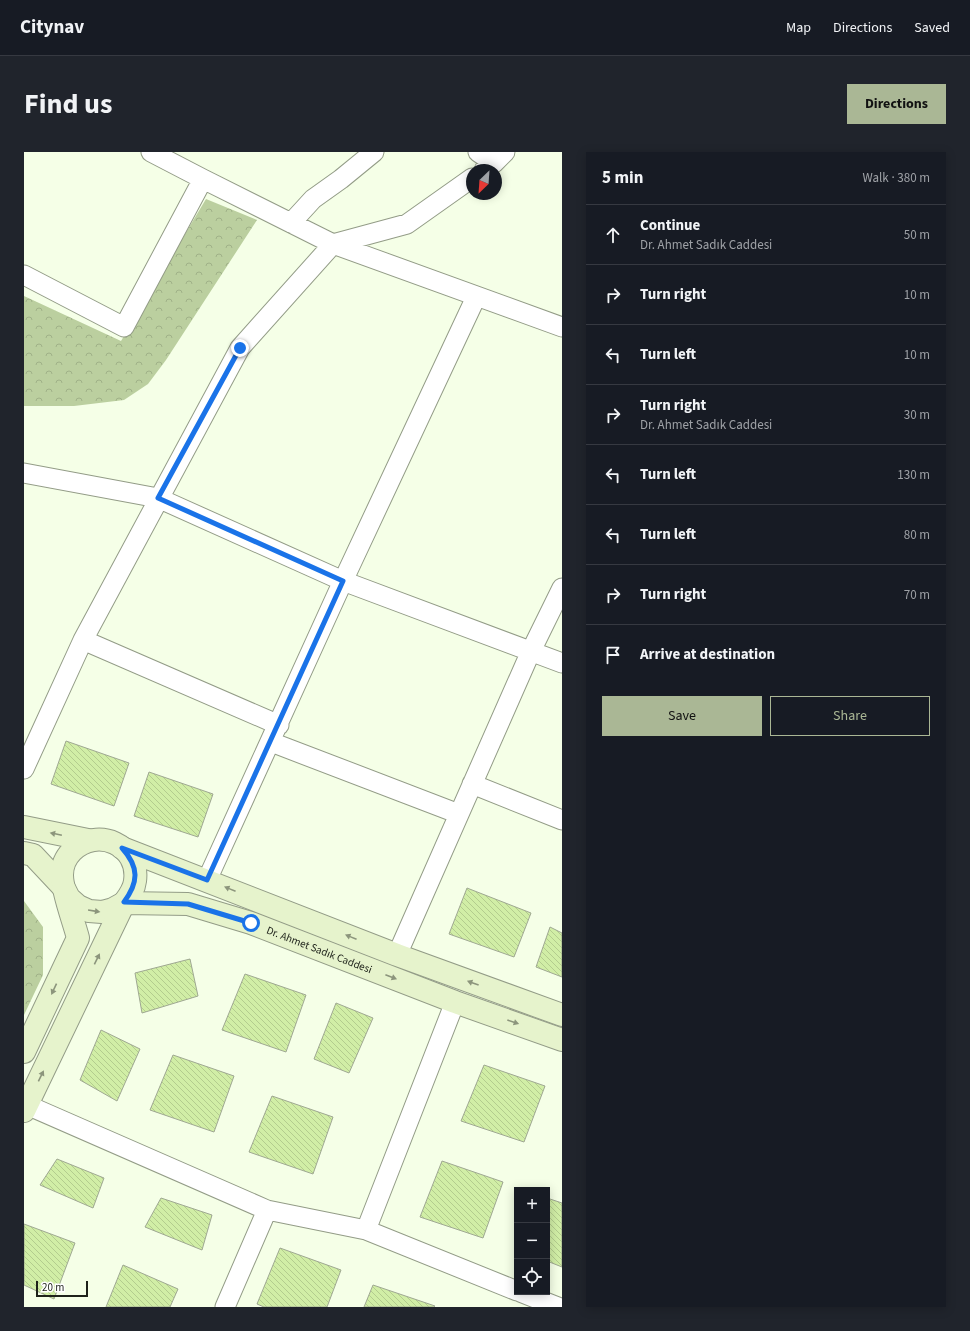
<!DOCTYPE html>
<meta charset="utf-8">
<style>
body{margin:0;font-family:"Source Sans 3",sans-serif;background:#20242c;color:#f1f3f6}
.controls{position:absolute;right:12px;bottom:12px;display:grid;overflow:hidden;border-radius:0px;box-shadow:0 2px 10px #0003}
.controls button{width:36px;height:36px;display:grid;place-items:center;padding:0;border:0;border-bottom:1px solid #363941;background:#171b24;color:#f1f3f6;font:20px sans-serif}
.compass{position:absolute;left:442px;top:12px;width:36px;height:36px;border-radius:50%;background:#171b24;box-shadow:0 2px 10px #0003;rotate:205deg}
.scale{position:absolute;left:12px;bottom:10px;width:52px;box-sizing:border-box;padding-left:4px;border:2px solid #1e221a;border-top:0;font-size:11px;line-height:14px;white-space:nowrap;color:#1e221a;-webkit-text-stroke:3px #fff;paint-order:stroke}
.stop{position:absolute;width:12px;height:12px;margin:-9px;border:3px solid #1a73e8;border-radius:50%;background:#fff}
.stop.end{background:#1a73e8;border-color:#fff;box-shadow:0 1px 4px #0008}
.list{margin:0;padding:0;list-style:none}
h2{display:flex;justify-content:space-between;align-items:center;height:52px;margin:0;padding:0 16px;font-size:17px}
h2 small{font-size:13px;font-weight:400;color:#9ea1a6}
.list li{display:grid;grid-template-columns:26px 1fr auto;gap:12px;align-items:center;box-sizing:border-box;height:60px;padding:0 16px;border-top:1px solid #363941}
.list b{display:block;font-size:15px;white-space:nowrap}
.list p{margin:0;font-size:13px;white-space:nowrap;color:#9ea1a6}
.list em{font-size:13px;font-style:normal;color:#9ea1a6}
.actions{display:flex;gap:8px;padding:12px 16px}
.actions a{flex:1;padding:9px 0;border:1px solid #aab795;border-radius:0px;text-align:center;font-size:14px;color:#aab795}
.actions .main{background:#aab795;color:#111}
.icon{flex:none;width:22px;height:22px;fill:none;stroke:currentColor;stroke-width:2;stroke-linecap:round;stroke-linejoin:round}
.map{position:relative;flex:none;width:538px;height:1155px;overflow:hidden;border-radius:0px}
header{display:flex;align-items:center;gap:24px;box-sizing:border-box;height:56px;padding:0 20px;background:#171b24;border-bottom:1px solid #363941}
header strong{font-size:19px}
nav{display:flex;gap:22px;margin-inline-start:auto;font-size:14px}
.intro{display:flex;align-items:center;justify-content:space-between;box-sizing:border-box;height:96px;padding:0 24px}
h1{margin:0;font-size:28px}
.button{padding:10px 18px;border-radius:0px;background:#aab795;color:#111;font-size:14px;font-weight:700}
main{display:flex;gap:24px;padding:0 24px}
aside{flex:1;background:#171b24;border-radius:0px;box-shadow:0 2px 10px #0003}
.map>svg:first-child{display:block}
.park{fill:url(#park-crowns)}
.building{fill:url(#building-back-hatch);stroke:#9fa892}
.lines{fill:none;stroke-linecap:round;stroke-linejoin:round}
.street-casing{stroke:#939c87;stroke-width:21}
.secondary-casing{stroke:#939c87;stroke-width:24}
.street{stroke:#fff;stroke-width:19}
.secondary{stroke:#e6f3cc;stroke-width:22}
.oneway{fill:#8c957c}
.route{stroke:#1a73e8;stroke-width:5}
.labels{text-anchor:middle;dominant-baseline:central;stroke-width:4;stroke-linejoin:round;paint-order:stroke}
.street-label{font-size:11px;fill:#1e221a;stroke:#fff}
</style>
<header>
<strong>Citynav</strong>
<nav><a>Map</a><a>Directions</a><a>Saved</a></nav>
</header>
<div class="intro"><h1>Find us</h1><a class="button">Directions</a></div>
<main>
<div class="map">
<svg width="538" height="1155" viewBox="0 0 538 1155">
<defs>
<pattern id="park-crowns" width="20" height="18" patternUnits="userSpaceOnUse"><rect width="20" height="18" fill="#bbcf9f"/><path d="M2 6a3 3 0 1 1 6 0M12 15a3 3 0 1 1 6 0" fill="none" stroke="#a0b188"/></pattern>
<pattern id="building-back-hatch" width="6" height="6" patternUnits="userSpaceOnUse"><rect width="6" height="6" fill="#d1eea6"/><path d="M-1 5l2 2M0 0l6 6M5-1l2 2" fill="none" stroke="#b3cc8e"/></pattern>
</defs>
<rect width="100%" height="100%" fill="#f5ffe7"/>
<path class="park" d="M182 47 233 68 142 208 124 232 100 248 50 254H0V144L97 189Z
M0 749 19 775V823L0 863Z"/>
<path class="building" d="M42 589 105 611 90 654 27 632Z
M125 620 189 642 174 685 110 664Z
M443 736 507 761 490 805 425 782Z
M526 775 538 781V825L512 815Z
M166 807 174 844 118 861 111 821Z
M221 822 282 843 262 900 198 878Z
M312 851 349 866 325 921 290 907Z
M77 878 116 897 93 949 56 928Z
M149 903 210 924 190 980 126 958Z
M460 913 521 934 500 990 437 969Z
M248 944 309 965 289 1022 225 1000Z
M33 1007 80 1026 69 1056 16 1033Z
M418 1009 479 1030 459 1086 396 1065Z
M137 1046 188 1063 178 1098 121 1075Z
M523 1046 538 1051V1115L523 1109Z
M0 1072 51 1091 30 1147 0 1133Z
M256 1096 317 1118 303 1155H240L233 1152Z
M99 1113 154 1137 146 1155H82Z
M349 1133 411 1154 410 1155H340Z"/>
<g class="lines">
<defs>
<path id="street" d="M127 0 179 27 309 92 538 175
M454 0 470 11
M460 18 470 11 481 0
M267 71 289 47 317 27 350 0
M0 123 100 175 179 27
M0 321 134 346 319 429 538 511
M59 488 255 573
M247 590 435 662
M0 617 59 488 216 196 309 92 383 72 448 26
M448 632 538 668
M183 728 319 429 452 145
M373 803 507 499 538 436
M3 953 243 1058 342 1078 493 1139
M342 1078 431 850
M496 1140 534 1155
M201 1155 243 1058"/>
<g id="secondary">
<path d="M0 675 64 688"/>
<path d="M98 696 373 803 538 863"/>
<path id="s1" d="M0 701 9 703 40 736 45 746 54 754 65 759 78 760 89 757 100 751 164 752 227 771 431 850 538 888"/>
<path d="M0 900 54 786C50 770 38 739 38 723 38 714 42 705 48 699 73 674 116 693 111 729 110 738 105 744 100 751L0 959"/>
</g>
</defs>
<use href="#street" class="street-casing"/>
<use href="#secondary" class="secondary-casing"/>
<use href="#street" class="street"/>
<use href="#secondary" class="secondary"/>
</g>
<defs><path id="oneway-solid" d="M-6-.8H1V-3.2L6.5 0L1 3.2V.8H-6Z"/></defs>
<g class="oneway">
<use href="#oneway-solid" transform="translate(32 682) rotate(-168)"/>
<use href="#oneway-solid" transform="translate(206 737) rotate(-158)"/>
<use href="#oneway-solid" transform="translate(70 759) rotate(9)"/>
<use href="#oneway-solid" transform="translate(327 785) rotate(-158)"/>
<use href="#oneway-solid" transform="translate(73 807) rotate(-64)"/>
<use href="#oneway-solid" transform="translate(367 825) rotate(21)"/>
<use href="#oneway-solid" transform="translate(449 831) rotate(-160)"/>
<use href="#oneway-solid" transform="translate(30 837) rotate(115)"/>
<use href="#oneway-solid" transform="translate(489 870) rotate(19)"/>
<use href="#oneway-solid" transform="translate(17 924) rotate(-64)"/>
</g>
<g class="lines">
<path class="route" d="M216 196 134 346 319 429 183 728 98 696C115 715 115 730 100 750L164 752 227 771"/>
</g>
<g class="labels">
<g class="street-label">
<text stroke="none"><textPath href="#s1" startOffset="330">Dr. Ahmet Sadık Caddesi</textPath></text>
</g>
</g>
</svg>
<div class="controls">
<button>+</button>
<button>−</button>
<button><svg class="icon" aria-label="locate" viewBox="0 0 24 24"><circle cx="12" cy="12" r="6"/><path d="M12 2v4M12 18v4M2 12h4M18 12h4"/></svg></button>
</div>
<svg class="compass" viewBox="-18 -18 36 36"><path d="M0-13l5 13h-10z" fill="#e53935"/><path d="M0 13l5-13h-10z" fill="#9ea1a6"/></svg>
<div class="scale">20 m</div>
<div class="stop" style="left:227px;top:771px"></div>
<div class="stop end" style="left:216px;top:196px"></div>
</div>
<aside>
<h2>5 min<small>Walk · 380 m</small></h2>
<ul class="list">
<li><svg class="icon" aria-label="ahead" viewBox="0 0 24 24"><path d="M12 20V5M6 11l6-6 6 6"/></svg><div><b>Continue</b><p>Dr. Ahmet Sadık Caddesi</p></div><em>50 m</em></li>
<li><svg class="icon" aria-label="right" viewBox="0 0 24 24"><path d="M7 20v-9h11M14 6l5 5-5 5"/></svg><div><b>Turn right</b></div><em>10 m</em></li>
<li><svg class="icon" aria-label="left" viewBox="0 0 24 24"><path d="M17 20v-9H6M10 6l-5 5 5 5"/></svg><div><b>Turn left</b></div><em>10 m</em></li>
<li><svg class="icon" aria-label="right" viewBox="0 0 24 24"><path d="M7 20v-9h11M14 6l5 5-5 5"/></svg><div><b>Turn right</b><p>Dr. Ahmet Sadık Caddesi</p></div><em>30 m</em></li>
<li><svg class="icon" aria-label="left" viewBox="0 0 24 24"><path d="M17 20v-9H6M10 6l-5 5 5 5"/></svg><div><b>Turn left</b></div><em>130 m</em></li>
<li><svg class="icon" aria-label="left" viewBox="0 0 24 24"><path d="M17 20v-9H6M10 6l-5 5 5 5"/></svg><div><b>Turn left</b></div><em>80 m</em></li>
<li><svg class="icon" aria-label="right" viewBox="0 0 24 24"><path d="M7 20v-9h11M14 6l5 5-5 5"/></svg><div><b>Turn right</b></div><em>70 m</em></li>
<li><svg class="icon" aria-label="arrive" viewBox="0 0 24 24"><path d="M6 21V4h12l-3 4 3 4H6"/></svg><div><b>Arrive at destination</b></div></li>
</ul>
<div class="actions"><a class="main">Save</a><a>Share</a></div>
</aside>
</main>
